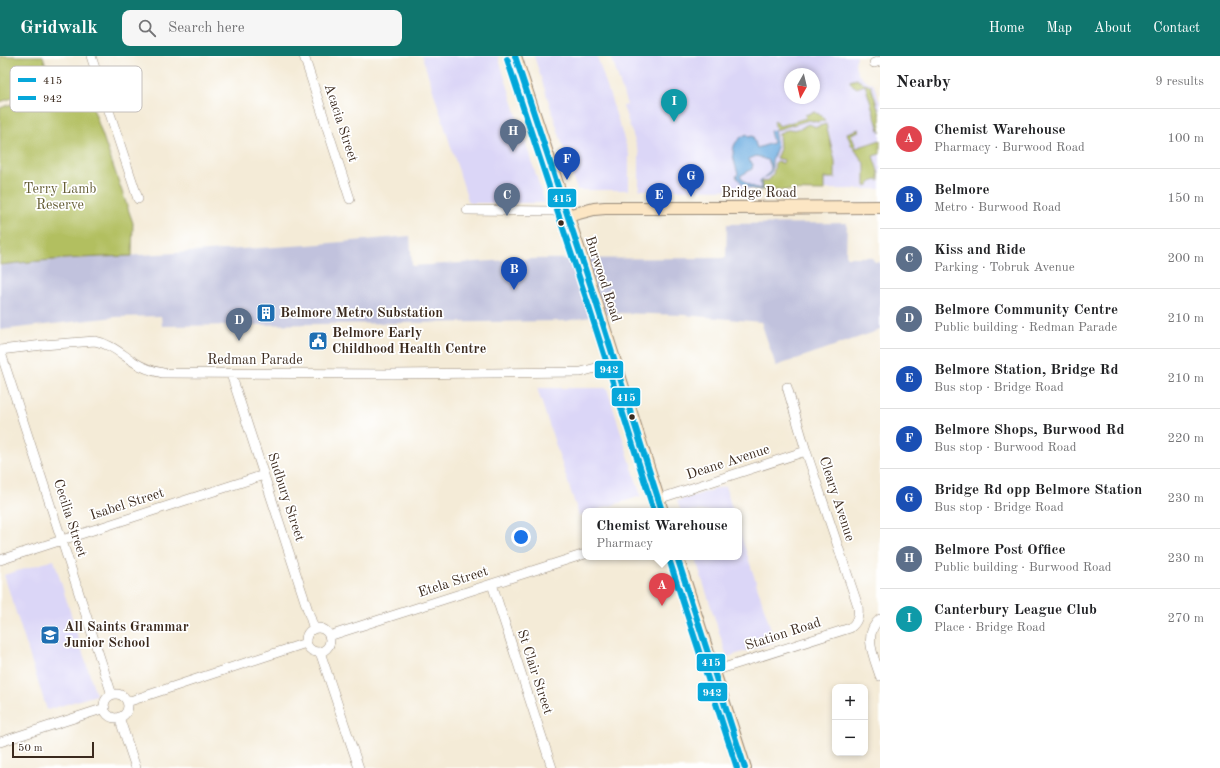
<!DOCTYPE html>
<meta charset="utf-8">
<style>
body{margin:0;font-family:"Old Standard TT",serif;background:#f6f6f6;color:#202124}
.controls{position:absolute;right:12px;bottom:12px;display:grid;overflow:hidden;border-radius:8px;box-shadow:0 2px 6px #0003}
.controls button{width:36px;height:36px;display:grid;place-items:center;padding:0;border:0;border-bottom:1px solid #e0e0e0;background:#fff;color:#202124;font:20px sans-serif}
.compass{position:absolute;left:784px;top:12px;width:36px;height:36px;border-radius:50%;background:#fff;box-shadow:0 2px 6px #0003;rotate:188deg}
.scale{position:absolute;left:12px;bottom:10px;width:82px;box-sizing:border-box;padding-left:4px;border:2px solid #3b2a1e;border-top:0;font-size:11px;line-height:14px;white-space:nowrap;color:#3b2a1e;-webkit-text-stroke:3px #fff;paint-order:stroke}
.you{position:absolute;left:521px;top:481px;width:14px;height:14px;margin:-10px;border:3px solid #fff;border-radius:50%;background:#1a73e8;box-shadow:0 0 0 6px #1a73e833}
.badge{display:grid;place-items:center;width:26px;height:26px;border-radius:50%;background:#0f766e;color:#fff;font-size:13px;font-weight:700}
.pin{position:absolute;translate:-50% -33px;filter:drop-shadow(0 1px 2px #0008)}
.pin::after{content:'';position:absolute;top:21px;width:14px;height:12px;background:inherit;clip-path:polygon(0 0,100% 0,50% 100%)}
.popup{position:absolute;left:582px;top:452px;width:160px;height:52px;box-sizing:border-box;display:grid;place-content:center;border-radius:8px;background:#fff;filter:drop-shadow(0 1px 3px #0005);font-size:13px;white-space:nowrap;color:#757577}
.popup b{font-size:15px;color:#202124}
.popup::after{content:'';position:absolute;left:50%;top:100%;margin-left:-8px;border:8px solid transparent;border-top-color:#fff}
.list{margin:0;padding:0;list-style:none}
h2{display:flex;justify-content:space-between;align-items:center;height:52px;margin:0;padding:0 16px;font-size:17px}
h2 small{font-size:13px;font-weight:400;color:#757577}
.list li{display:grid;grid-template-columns:26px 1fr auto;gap:12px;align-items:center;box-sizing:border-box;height:60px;padding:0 16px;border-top:1px solid #e0e0e0}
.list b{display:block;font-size:15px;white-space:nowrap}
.list p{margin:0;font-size:13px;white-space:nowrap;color:#757577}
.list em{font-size:13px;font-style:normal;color:#757577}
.icon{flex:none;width:22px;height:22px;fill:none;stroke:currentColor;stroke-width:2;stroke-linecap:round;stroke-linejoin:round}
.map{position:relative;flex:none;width:880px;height:712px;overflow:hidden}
header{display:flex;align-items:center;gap:24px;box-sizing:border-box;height:56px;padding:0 20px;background:#0f766e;color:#fff}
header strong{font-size:19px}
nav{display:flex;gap:22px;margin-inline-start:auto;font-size:14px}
.search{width:280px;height:36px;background:#f6f6f6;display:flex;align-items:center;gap:10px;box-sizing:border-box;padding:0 14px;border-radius:8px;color:#757577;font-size:15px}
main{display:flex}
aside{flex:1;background:#fff}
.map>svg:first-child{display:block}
.built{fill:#dbd6f7;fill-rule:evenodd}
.industrial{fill:#c1c2dd}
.green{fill:#b2bf61;stroke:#767440}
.water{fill:#6dade1;stroke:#546c80;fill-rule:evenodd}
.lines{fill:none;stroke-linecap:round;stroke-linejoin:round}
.street-casing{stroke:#988a7a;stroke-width:10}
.secondary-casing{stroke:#988a7a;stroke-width:14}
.street{stroke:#fff;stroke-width:9}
.secondary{stroke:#fce6c4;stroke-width:12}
.bus-1-casing{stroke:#fff;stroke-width:9}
.bus-2-casing{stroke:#fff;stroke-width:9}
.bus-1{stroke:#06a7da;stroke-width:6}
.bus-2{stroke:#06a7da;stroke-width:6}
.bus-dot{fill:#3b2a1e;stroke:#fff;stroke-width:1.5}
.labels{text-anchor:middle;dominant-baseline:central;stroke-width:3.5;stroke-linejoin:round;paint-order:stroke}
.street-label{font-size:14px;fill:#3b2a1e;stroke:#fff}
.park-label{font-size:14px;fill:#655e35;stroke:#fff}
.poi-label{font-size:14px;font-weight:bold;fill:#3b2a1e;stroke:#fff;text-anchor:start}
.key{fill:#fff;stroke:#c4bfbc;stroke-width:1}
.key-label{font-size:11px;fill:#3b2a1e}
.line-badge{stroke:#fff;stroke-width:1.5}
.badge-label{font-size:11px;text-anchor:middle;font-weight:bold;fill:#fff}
</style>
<header>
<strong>Gridwalk</strong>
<div class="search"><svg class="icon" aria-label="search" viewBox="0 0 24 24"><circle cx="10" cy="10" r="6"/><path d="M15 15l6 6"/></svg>Search here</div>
<nav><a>Home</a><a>Map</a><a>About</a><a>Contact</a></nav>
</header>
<main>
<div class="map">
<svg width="880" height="712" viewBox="0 0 880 712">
<rect width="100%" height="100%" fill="#fff"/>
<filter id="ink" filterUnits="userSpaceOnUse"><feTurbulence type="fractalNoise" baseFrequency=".025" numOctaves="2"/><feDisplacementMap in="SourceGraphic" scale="8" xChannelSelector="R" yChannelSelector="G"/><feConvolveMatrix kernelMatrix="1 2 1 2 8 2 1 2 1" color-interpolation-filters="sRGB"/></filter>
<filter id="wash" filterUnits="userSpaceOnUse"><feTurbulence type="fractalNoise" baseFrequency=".012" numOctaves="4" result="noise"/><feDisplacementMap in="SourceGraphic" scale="16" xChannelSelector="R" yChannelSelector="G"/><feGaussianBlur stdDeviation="0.9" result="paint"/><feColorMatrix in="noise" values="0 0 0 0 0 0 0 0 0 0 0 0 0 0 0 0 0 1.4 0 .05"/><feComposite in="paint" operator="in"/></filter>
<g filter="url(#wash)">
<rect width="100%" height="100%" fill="#f4ebd7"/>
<path class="built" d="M422 0H498L545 147H469Z
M534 0H597L629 98V134H577Z
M611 0H857L855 7 856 13 858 18 865 25 873 27 880 47V133L639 134V97L623 50 627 49ZM790 18H814V42H790Z
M537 332H607L641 440 594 455H585V458L579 460Z
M725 430 733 455H681L677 445Z
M739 473 775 586 727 601 695 501H739Z
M54 504 96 639 47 654 4 519Z"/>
<path class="industrial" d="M847 167 846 201H871L875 206H880V274L776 310 761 266 685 259 615 257 565 265 162 270 161 260 115 261 0 274V210L24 206 308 189 410 180 412 210 527 203 726 202 727 168Z"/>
<path class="green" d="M0 0H43L52 29 0 46Z
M83 23 133 167 132 200C88 201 44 204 0 209V52Z
M857 23 864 28 871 30 880 59V77L865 29 857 32 851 28 850 25Z
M814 56 821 59 825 65 817 66 809 64 776 74 774 66 776 65 779 70 806 62 805 59Z
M809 68 816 71 826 68 835 105V122H824V135L762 134 761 126C773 126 774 116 775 107L777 106 783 107 784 104 776 102 780 93 779 78 783 75 793 73 794 74 804 71V70Z
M859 73V75L851 78 856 92 880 84V98L873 100 879 118V125H878L877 124 869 127V129L865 130V109L851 88 847 77Z"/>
<path class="water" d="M774 74 777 91 772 104V113L770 118 762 123 761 126 762 134C751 134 742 130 736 120L738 118C733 101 727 87 747 78L748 81 753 80 757 92 773 87 770 75ZM756 100 760 101 766 104 767 103C778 118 762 119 760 126 760 128 761 130 761 133 752 131 745 128 740 120L752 113 753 108 749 105V103Z"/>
</g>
<g filter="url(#ink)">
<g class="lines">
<defs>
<path id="street" d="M91 0 138 143
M304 0 350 143
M874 7 880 5
M467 154 554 155 567 160
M0 294 43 289 95 285C111 288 121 298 134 306 143 312 152 315 163 317L393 318 581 316 614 307
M0 294 112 639
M231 318 314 573
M658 443 806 395
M0 504 264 419
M492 528 552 712
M880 563C862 578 874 601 880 620
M306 584a12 12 0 1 1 24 0a12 12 0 1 1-24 0Z
M329 580 585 498
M320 596 359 712
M714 615 850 572C858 566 859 559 858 550L806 395 787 331
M104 650a12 12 0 1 1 24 0a12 12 0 1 1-24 0Z
M127 646 306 587
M119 661 136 712
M0 686 105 652"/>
<path id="secondary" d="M515 0 595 243 662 455
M567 160 594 153 605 152H725L880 151
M677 501 745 712"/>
</defs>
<use href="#street" class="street-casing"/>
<use href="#secondary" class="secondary-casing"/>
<use href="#street" class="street"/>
<use href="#secondary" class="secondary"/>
<defs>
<path id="bus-1" d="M515 0 595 243 662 455
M677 501 745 712"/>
<path id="bus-2" d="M507 3 587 245 654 455
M669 503 737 712"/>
</defs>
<use href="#bus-1" class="bus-1-casing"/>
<use href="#bus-2" class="bus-2-casing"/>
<use href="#bus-1" class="bus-1"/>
<use href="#bus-2" class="bus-2"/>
</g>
</g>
<defs>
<symbol id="building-square" viewBox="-11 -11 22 22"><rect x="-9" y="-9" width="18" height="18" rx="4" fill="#1f6fb2" stroke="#fff"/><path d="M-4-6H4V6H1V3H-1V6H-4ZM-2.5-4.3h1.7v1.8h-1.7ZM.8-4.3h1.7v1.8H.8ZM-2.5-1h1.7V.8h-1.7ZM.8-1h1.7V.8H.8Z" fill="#fff"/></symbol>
<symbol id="civic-square" viewBox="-11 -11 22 22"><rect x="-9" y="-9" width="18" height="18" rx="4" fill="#1f6fb2" stroke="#fff"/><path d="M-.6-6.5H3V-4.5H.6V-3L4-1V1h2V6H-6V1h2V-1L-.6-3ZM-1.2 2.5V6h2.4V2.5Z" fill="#fff"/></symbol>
<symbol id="school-square" viewBox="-11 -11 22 22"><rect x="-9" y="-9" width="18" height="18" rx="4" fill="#1f6fb2" stroke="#fff"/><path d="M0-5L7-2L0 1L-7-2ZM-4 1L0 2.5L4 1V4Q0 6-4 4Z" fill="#fff"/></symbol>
</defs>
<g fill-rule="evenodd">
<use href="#building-square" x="255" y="246" width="22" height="22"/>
<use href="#civic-square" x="307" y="274" width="22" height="22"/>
<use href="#school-square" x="39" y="568" width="22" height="22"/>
</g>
<g class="bus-dot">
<circle cx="561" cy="167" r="3.5"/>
<circle cx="632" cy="361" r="3.5"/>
</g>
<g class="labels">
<g class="street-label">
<text transform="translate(341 67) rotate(72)">Acacia Street</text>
<text x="759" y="137">Bridge Road</text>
<text transform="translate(603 223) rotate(72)">Burwood Road</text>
<text x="255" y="304">Redman Parade</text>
<text transform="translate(728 406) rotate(-18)">Deane Avenue</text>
<text transform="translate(286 441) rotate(72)">Sudbury Street</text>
<text transform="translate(837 443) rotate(72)">Cleary Avenue</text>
<text transform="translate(127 448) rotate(-18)">Isabel Street</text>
<text transform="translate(70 462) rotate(72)">Cecilia Street</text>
<text transform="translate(453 526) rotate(-18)">Etela Street</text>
<text transform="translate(783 578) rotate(-18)">Station Road</text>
<text transform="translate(535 616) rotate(72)">St Clair Street</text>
</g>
<g class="park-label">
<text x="60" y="133">Terry Lamb<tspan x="60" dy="16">Reserve</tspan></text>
</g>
<g class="poi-label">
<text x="280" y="257">Belmore Metro Substation</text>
<text x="332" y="277">Belmore Early<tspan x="332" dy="16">Childhood Health Centre</tspan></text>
<text x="64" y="571">All Saints Grammar<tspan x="64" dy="16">Junior School</tspan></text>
</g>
</g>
<rect x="10" y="10" width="132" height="46" rx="6" class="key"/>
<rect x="18" y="22" width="18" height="4" fill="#06a7da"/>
<rect x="18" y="40" width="18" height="4" fill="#06a7da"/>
<g class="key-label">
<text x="43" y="28">415</text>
<text x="43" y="46">942</text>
</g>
<g class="line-badge">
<rect x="547" y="132" width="30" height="20" rx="4" fill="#06a7da"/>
<rect x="594" y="304" width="30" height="19" rx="4" fill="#06a7da"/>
<rect x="611" y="331" width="30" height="20" rx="4" fill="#06a7da"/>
<rect x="696" y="597" width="30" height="19" rx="4" fill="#06a7da"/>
<rect x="697" y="626" width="31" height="20" rx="4" fill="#06a7da"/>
</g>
<g class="badge-label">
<text x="562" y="146">415</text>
<text x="609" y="317">942</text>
<text x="626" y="345">415</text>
<text x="711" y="610">415</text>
<text x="712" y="640">942</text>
</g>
</svg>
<div class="controls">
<button>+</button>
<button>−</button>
</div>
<svg class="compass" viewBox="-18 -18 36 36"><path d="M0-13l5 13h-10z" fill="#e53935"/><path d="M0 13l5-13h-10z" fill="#757577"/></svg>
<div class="scale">50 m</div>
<div class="you"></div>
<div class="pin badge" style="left:662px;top:550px;background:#e0444e">A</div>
<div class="popup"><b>Chemist Warehouse</b>Pharmacy</div>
<div class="pin badge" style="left:514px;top:234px;background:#1a4fb4">B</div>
<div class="pin badge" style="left:507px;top:160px;background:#5c6f8a">C</div>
<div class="pin badge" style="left:239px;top:285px;background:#5c6f8a">D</div>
<div class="pin badge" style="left:659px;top:160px;background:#1a4fb4">E</div>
<div class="pin badge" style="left:567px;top:124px;background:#1a4fb4">F</div>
<div class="pin badge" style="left:691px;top:141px;background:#1a4fb4">G</div>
<div class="pin badge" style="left:513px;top:96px;background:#5c6f8a">H</div>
<div class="pin badge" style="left:674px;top:66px;background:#0f9aa8">I</div>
</div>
<aside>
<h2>Nearby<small>9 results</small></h2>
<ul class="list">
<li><span class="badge" style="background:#e0444e">A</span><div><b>Chemist Warehouse</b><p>Pharmacy · Burwood Road</p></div><em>100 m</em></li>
<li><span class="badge" style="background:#1a4fb4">B</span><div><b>Belmore</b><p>Metro · Burwood Road</p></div><em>150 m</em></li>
<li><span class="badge" style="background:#5c6f8a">C</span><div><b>Kiss and Ride</b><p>Parking · Tobruk Avenue</p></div><em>200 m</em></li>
<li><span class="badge" style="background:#5c6f8a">D</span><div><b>Belmore Community Centre</b><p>Public building · Redman Parade</p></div><em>210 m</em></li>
<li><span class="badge" style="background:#1a4fb4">E</span><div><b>Belmore Station, Bridge Rd</b><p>Bus stop · Bridge Road</p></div><em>210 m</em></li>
<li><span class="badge" style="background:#1a4fb4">F</span><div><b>Belmore Shops, Burwood Rd</b><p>Bus stop · Burwood Road</p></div><em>220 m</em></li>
<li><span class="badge" style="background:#1a4fb4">G</span><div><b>Bridge Rd opp Belmore Station</b><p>Bus stop · Bridge Road</p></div><em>230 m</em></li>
<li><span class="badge" style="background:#5c6f8a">H</span><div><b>Belmore Post Office</b><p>Public building · Burwood Road</p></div><em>230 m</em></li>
<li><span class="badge" style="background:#0f9aa8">I</span><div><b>Canterbury League Club</b><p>Place · Bridge Road</p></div><em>270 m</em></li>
</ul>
</aside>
</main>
